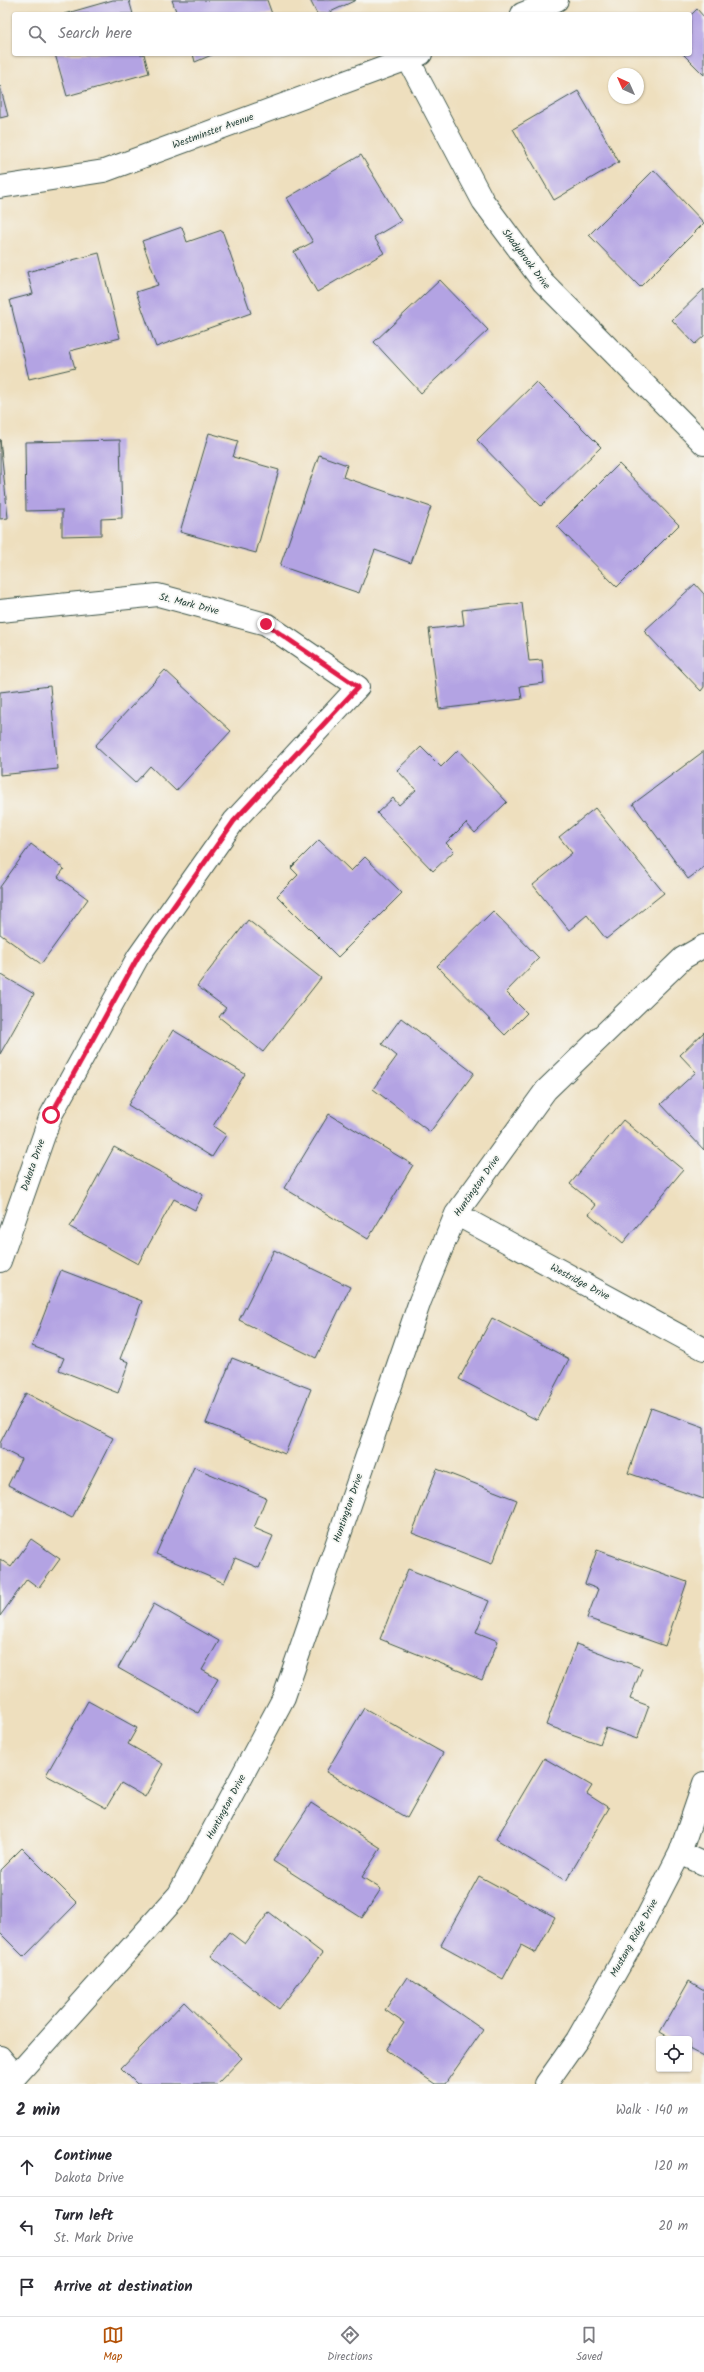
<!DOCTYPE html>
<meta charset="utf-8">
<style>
body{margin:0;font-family:Kalam,sans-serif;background:#f2f2f3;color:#2b2b33}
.controls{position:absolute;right:12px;bottom:12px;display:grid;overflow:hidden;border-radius:4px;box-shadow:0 1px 3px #0004}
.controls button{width:36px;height:36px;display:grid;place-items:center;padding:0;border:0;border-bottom:1px solid #e1e1e2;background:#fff;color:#2b2b33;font:20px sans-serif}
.compass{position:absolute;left:608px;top:68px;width:36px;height:36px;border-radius:50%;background:#fff;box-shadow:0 1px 3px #0004;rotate:315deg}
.stop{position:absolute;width:12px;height:12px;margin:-9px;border:3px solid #e11d48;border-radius:50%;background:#fff}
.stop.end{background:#e11d48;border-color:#fff;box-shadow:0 1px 4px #0008}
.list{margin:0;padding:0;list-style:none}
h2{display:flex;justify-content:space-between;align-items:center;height:52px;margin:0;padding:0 16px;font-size:17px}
h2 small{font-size:13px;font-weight:400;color:#7c7c81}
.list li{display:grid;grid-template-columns:26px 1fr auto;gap:12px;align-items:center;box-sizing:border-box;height:60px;padding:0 16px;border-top:1px solid #e1e1e2}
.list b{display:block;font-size:15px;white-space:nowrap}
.list p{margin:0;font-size:13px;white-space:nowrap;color:#7c7c81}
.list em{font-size:13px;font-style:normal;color:#7c7c81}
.icon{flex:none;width:22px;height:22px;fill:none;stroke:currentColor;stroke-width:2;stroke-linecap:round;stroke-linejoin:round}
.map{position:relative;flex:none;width:704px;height:2084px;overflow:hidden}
.search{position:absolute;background:#fff;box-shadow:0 1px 3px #0004;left:12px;right:12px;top:12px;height:44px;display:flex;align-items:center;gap:10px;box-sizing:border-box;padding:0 14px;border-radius:4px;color:#7c7c81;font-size:15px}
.sheet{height:232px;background:#fff}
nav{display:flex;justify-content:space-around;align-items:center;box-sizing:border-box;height:56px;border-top:1px solid #e1e1e2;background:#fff;font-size:11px;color:#7c7c81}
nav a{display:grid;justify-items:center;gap:2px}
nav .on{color:#b45309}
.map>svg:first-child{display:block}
.building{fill:#b3a3e3}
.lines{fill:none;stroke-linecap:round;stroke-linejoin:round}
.minor-casing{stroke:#3e5549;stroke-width:24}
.minor{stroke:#fff;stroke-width:22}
.route{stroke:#e11d48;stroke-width:5}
.labels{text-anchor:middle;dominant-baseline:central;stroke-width:3.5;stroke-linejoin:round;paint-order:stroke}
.street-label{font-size:10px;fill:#1f3d34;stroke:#f6f6f2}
</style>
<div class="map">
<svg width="704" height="2084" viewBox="0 0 704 2084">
<rect width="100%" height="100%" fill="#f6f6f2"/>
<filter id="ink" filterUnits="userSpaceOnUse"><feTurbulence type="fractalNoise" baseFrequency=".025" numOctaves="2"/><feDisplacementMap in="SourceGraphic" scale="8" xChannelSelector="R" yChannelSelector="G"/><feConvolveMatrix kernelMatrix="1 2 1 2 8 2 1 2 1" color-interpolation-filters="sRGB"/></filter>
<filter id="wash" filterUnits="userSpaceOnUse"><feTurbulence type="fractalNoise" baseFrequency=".012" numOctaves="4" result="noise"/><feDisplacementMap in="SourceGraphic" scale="16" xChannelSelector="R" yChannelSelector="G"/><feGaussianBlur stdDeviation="0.9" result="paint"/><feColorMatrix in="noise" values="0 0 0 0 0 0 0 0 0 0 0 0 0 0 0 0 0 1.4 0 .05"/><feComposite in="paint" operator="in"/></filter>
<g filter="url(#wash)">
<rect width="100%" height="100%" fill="#eedfbe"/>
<g id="blocks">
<path class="building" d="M113 0H129L133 14H64Z
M172 0H267L272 14H177Z
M310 0H356L326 14H317Z
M697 9 704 17V75L683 54H690V16Z
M55 54H144L149 73 67 96Z
M193 54H214L195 62Z
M0 86 8 116 0 118Z
M578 91 619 162 554 200 513 129Z
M361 155 401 221 374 237 384 253 317 292 294 252 313 242 287 198Z
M654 170 704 223 640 287 589 235Z
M182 227 187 242 222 230 251 313 156 347 136 292 158 285 142 241Z
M99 253 120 338 70 351 75 368 29 379 10 300 33 294 27 272Z
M440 280 488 330 421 393 374 342Z
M704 289V336L695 344 672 320Z
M536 382 601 447 541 506 477 440Z
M209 433 238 441 233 457 279 470 256 553 180 532Z
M0 439 8 518 0 519Z
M120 440 122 518 101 519V535L62 536V510L26 511 25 442Z
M319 455 347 465 343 477 431 507 411 563 375 550 359 593 280 566Z
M619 464 679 525 617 587 557 526Z
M695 584 704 594V687L701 691 644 631Z
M522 603 529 661 542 660 544 683 520 686 522 699 439 709 429 629 464 625 462 610Z
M165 670 231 731 176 791 150 766 135 783 95 746Z
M50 686 58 769 0 775V692Z
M421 747 441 767 458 750 507 802 475 833 466 823 446 843 454 851 433 871 377 813 393 798 399 805 416 790 397 770Z
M704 751V867L688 879 633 804Z
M595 808 664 893 606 939 587 915 569 930 533 885 572 853 559 837Z
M319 840 351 871 365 857 402 893 338 957 277 896 298 875 291 868Z
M31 844 64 869 58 877 88 899 41 964 0 934V887Z
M493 911 539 958 506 992 527 1013 505 1035 437 966Z
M248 920 321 978 263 1052 219 1017 226 1008 197 986Z
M0 974 34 994 0 1054Z
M401 1018 474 1073 430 1132 373 1089 397 1056 382 1044Z
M173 1030 245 1074 213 1126 226 1135 212 1157 128 1105Z
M704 1032V1150L661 1104 696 1072 680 1055Z
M329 1114 413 1165 368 1239 284 1188Z
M623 1120 683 1170 623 1243 589 1214 596 1205 570 1184Z
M114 1147 203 1195 195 1210 174 1199 138 1264 70 1227Z
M274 1250 350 1287 316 1358 239 1320Z
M61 1270 142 1301 120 1359 129 1362 118 1393 59 1370 64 1358 32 1346Z
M492 1318 569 1359 537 1420 459 1379Z
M232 1358 311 1389 285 1454 206 1423Z
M26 1393 113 1438 72 1518 8 1485 21 1459 0 1448V1443Z
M651 1408 704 1427V1499L628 1473Z
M194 1467 266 1498 254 1528 273 1536 259 1568 235 1558 224 1583 156 1554Z
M437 1469 517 1500 492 1564 412 1533Z
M31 1539 60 1559 39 1588 27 1579 0 1616V1559L11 1567Z
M597 1550 687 1582 665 1646 587 1618 598 1589 585 1584Z
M408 1569 489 1601 476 1632 498 1641 482 1680 380 1639Z
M154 1604 219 1641 202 1670 218 1679 198 1713 118 1668Z
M576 1644 642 1668 630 1699 649 1706 637 1739 606 1728 600 1744 546 1725Z
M88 1701 137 1728 128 1744 163 1764 145 1797 121 1783 106 1808 46 1775Z
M364 1708 443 1753 407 1818 326 1772Z
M544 1758 592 1786 587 1794 609 1808 566 1881 496 1839Z
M311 1803 381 1848 362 1877 381 1889 362 1918 273 1861Z
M22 1848 77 1903 24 1957 0 1933V1870Z
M479 1876 555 1917 536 1953 521 1945 503 1979 441 1945Z
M269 1912 322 1953 279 2009 211 1956 229 1932 245 1944Z
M407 1977 483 2030 445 2084H435L386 2050 404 2023 385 2010Z
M689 1981 704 1990V2057L689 2049V2039H672L660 2032Z
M184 2002 242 2058 217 2084H137L121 2068Z"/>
</g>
</g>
<g filter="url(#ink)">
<use href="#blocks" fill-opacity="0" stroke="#3e5549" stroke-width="1"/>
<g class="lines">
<defs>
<path id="minor" d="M522 14 557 0
M408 59 483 201 543 282 704 444
M0 187 104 171 421 54
M0 611 158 595 266 624 358 687 234 821 138 957 51 1115 0 1261
M456 1214 704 1349
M680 1853 704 1864
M0 2057 16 2076
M5 2084 16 2076 179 1894 284 1697 420 1301 456 1214 546 1090 683 958 704 946
M546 2084 577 2040 646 1919 680 1853 704 1783"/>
</defs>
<use href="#minor" class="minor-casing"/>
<use href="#minor" class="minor"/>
</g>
</g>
<g class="lines" filter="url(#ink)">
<path class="route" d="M51 1115 138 957 234 821 358 687 266 624"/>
</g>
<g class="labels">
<g class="street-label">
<text transform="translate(213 131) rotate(-20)">Westminster Avenue</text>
<text transform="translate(526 259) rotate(53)">Shadybrook Drive</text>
<text transform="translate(189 604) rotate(14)">St. Mark Drive</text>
<text transform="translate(33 1165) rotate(-71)">Dakota Drive</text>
<text transform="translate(477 1186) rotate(-55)">Huntington Drive</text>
<text transform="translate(580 1282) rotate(28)">Westridge Drive</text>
<text transform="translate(348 1508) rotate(-71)">Huntington Drive</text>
<text transform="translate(226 1807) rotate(-62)">Huntington Drive</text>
<text transform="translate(634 1938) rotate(-61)">Mustang Ridge Drive</text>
</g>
</g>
</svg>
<div class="controls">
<button><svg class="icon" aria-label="locate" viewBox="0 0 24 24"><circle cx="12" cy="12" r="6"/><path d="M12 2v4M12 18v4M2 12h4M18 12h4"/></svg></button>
</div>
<svg class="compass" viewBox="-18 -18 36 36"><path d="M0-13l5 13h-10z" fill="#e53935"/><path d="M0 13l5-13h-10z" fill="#7c7c81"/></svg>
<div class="stop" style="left:51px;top:1115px"></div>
<div class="stop end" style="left:266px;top:624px"></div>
<div class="search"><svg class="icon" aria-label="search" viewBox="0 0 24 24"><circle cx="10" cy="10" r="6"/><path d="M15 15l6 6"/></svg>Search here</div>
</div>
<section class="sheet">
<h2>2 min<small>Walk · 140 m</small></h2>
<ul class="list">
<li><svg class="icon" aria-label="ahead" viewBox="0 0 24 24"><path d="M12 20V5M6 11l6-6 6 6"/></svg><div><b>Continue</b><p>Dakota Drive</p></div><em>120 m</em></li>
<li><svg class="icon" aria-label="left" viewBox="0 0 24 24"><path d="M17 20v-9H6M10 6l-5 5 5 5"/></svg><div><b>Turn left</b><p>St. Mark Drive</p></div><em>20 m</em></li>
<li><svg class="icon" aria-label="arrive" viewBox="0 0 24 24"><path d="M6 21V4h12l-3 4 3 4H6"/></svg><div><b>Arrive at destination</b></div></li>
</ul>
</section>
<nav>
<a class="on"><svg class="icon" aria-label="map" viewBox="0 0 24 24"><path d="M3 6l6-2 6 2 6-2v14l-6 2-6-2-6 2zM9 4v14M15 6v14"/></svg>Map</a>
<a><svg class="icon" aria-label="directions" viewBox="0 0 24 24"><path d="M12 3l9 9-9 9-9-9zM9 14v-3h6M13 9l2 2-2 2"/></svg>Directions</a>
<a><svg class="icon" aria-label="saved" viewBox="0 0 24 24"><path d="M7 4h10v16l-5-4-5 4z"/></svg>Saved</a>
</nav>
